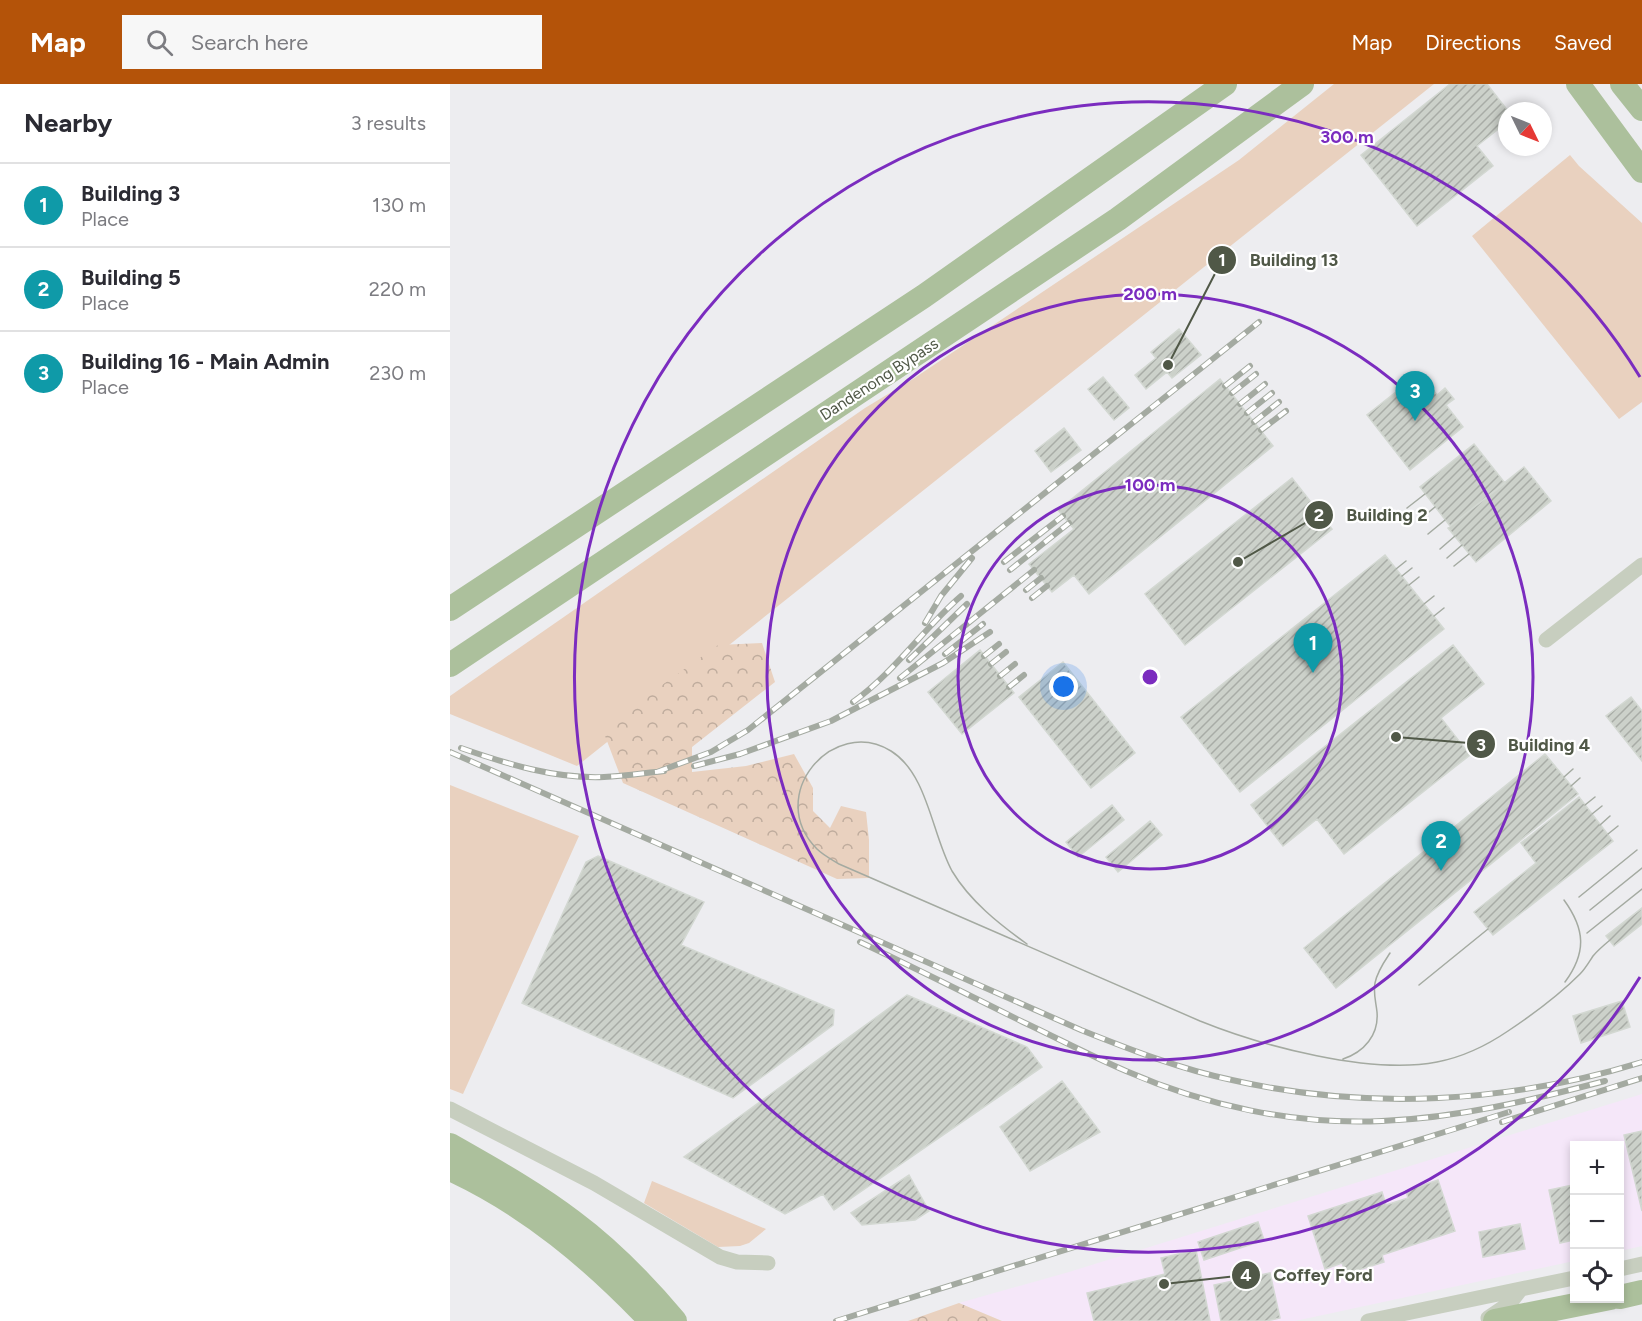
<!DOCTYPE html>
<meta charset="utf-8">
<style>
body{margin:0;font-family:Figtree,sans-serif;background:#f7f7f7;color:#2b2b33}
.controls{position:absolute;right:18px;bottom:18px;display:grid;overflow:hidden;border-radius:0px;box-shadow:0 3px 9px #0003}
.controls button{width:54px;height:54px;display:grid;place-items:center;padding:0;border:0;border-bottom:2px solid #e1e1e2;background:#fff;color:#2b2b33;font:30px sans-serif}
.compass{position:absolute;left:1048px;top:18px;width:54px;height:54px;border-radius:50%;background:#fff;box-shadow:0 3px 9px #0003;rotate:133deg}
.you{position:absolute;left:614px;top:603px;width:21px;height:21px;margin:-15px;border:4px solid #fff;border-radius:50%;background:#1a73e8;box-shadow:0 0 0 9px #1a73e833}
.badge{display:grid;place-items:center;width:39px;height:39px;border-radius:50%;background:#b45309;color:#fff;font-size:20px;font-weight:700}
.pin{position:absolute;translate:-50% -50px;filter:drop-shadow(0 2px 3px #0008)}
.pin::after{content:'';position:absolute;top:32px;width:21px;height:18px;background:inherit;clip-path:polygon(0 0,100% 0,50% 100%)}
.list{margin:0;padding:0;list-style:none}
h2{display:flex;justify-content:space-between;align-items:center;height:78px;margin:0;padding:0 24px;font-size:26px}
h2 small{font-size:20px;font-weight:400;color:#7c7c81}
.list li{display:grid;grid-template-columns:39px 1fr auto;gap:18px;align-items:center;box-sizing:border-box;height:84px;padding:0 24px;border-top:2px solid #e1e1e2}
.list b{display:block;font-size:22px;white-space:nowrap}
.list p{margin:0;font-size:20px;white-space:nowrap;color:#7c7c81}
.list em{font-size:20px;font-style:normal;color:#7c7c81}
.icon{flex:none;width:33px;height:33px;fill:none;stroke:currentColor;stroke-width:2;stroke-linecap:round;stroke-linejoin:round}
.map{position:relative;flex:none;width:1192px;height:1237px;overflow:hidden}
header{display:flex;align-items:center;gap:36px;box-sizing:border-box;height:84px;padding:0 30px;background:#b45309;color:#fff}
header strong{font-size:28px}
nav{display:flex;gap:33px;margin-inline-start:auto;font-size:21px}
.search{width:420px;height:54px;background:#f7f7f7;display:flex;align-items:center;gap:15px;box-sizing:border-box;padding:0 21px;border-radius:0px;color:#7c7c81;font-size:22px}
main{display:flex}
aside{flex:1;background:#fff}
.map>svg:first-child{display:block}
.commercial{fill:#f5e7f9}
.grass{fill:#e9d1bf}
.forest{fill:url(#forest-crowns)}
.building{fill:url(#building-hatch);stroke:#d3d8d2;stroke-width:1.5}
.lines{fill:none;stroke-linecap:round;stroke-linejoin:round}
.minor{stroke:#c7cebf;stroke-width:15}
.trunk{stroke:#acc09c;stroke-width:24}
.tram{stroke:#a4aaa1;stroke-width:1.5}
.rail-casing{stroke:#a4aaa1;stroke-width:6}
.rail{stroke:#fff;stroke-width:4;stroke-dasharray:11;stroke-linecap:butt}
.ring{fill:none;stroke:#7b2cbf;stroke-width:3}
.labels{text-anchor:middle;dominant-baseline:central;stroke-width:4.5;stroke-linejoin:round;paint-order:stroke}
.street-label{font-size:16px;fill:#505847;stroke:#fff}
.centre{fill:#7b2cbf;stroke:#fff;stroke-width:3}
.ring-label{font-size:18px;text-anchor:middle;font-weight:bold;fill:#7b2cbf;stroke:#fff;stroke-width:4.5;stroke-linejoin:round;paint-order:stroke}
.leader{fill:none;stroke:#505847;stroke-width:2}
.callout-dot{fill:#505847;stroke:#fff;stroke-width:2}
.mark-label{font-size:18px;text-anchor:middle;font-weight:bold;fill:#fff}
.callout-label{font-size:18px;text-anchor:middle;font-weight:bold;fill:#505847;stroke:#fff;stroke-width:4.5;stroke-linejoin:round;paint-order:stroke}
</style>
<header>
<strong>Map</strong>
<div class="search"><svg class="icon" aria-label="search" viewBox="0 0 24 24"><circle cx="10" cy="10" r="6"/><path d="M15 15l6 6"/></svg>Search here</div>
<nav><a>Map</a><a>Directions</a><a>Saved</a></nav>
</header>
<main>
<aside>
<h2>Nearby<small>3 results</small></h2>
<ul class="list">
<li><span class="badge" style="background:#0f9aa8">1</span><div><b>Building 3</b><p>Place</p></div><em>130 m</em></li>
<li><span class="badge" style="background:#0f9aa8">2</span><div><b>Building 5</b><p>Place</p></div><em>220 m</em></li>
<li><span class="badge" style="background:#0f9aa8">3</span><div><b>Building 16 - Main Admin</b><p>Place</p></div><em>230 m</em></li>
</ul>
</aside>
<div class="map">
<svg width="1192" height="1237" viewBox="0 0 1192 1237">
<defs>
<pattern id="forest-crowns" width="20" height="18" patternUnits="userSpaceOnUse" patternTransform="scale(1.5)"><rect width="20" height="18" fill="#e9d1bf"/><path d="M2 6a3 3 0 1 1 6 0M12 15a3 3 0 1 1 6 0" fill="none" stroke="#bfac9d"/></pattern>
<pattern id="building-hatch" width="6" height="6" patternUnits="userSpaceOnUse" patternTransform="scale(1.5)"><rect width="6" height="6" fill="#ccd1ca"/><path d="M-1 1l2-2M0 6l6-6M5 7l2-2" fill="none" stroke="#a8aca6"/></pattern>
</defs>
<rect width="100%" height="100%" fill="#ededf0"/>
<path class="commercial" d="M1192 1010V1162L1170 1167V1062H1124V1177L845 1237H552L509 1219 619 1188Z"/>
<path class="grass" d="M884 0H984L127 682 0 630V612L415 324 463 295 789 76Z
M1120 71 1129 82 1192 139V318L1169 335 1022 152Z
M0 701 129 752 13 1010 0 1005Z
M202 1097 316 1145 299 1159 290 1162 268 1163 194 1119Z"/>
<path class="forest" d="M312 559 325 598 242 663V688L296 682 344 670 363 704V727L380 744 391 722 416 728 419 756V794L387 795 173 699 152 644 268 561Z
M509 1219 552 1237H458Z"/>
<path class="building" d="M1000 0H1037L1058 27 1057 38 1027 62 1043 82 967 142 911 71Z
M729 245 751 271 722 294 717 288 696 305 685 291 706 274 701 268Z
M970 289 987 311 995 304 1004 315 996 321 1013 343 960 386 917 331Z
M653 293 679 324 664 336 638 305Z
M770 295 823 362 639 510 624 491 602 508 579 480 624 445 608 426Z
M614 344 631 366 601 388 585 367Z
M1024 360 1055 399 1000 442 970 403Z
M1074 383 1101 417 1026 478 998 444Z
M842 394 882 445 735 561 695 510Z
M935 471 994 545 790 708 731 633Z
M1003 561 1034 600 991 634 1020 671 894 770 867 735 833 762 801 721Z
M530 566 564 609 512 650 478 608Z
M613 578 685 669 641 704 569 613Z
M1181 613 1192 627V677L1156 632Z
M1095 670 1128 710 886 904 854 864Z
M1129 713 1163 757 1043 851 1024 828 1086 779 1071 759Z
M662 721 674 736 628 773 616 758Z
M700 737 712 751 668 788 656 773Z
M148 772 254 818 231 861 384 926 383 941 283 1014 72 919 136 778Z
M1192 824V840L1164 862 1156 852Z
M457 911 577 963 592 983 384 1126 373 1110 335 1130 234 1073Z
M1172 917 1180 943 1131 959 1123 932Z
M612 997 650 1048 580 1087 550 1043Z
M1192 1047V1127L1174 1051Z
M459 1091 479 1127 465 1136 412 1141 401 1129Z
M988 1096 1005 1147 932 1171 934 1178 896 1190 892 1179 875 1185 858 1132 932 1108 936 1121 958 1114 956 1107Z
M1123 1101 1124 1156 1110 1159 1099 1106Z
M808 1138 814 1156 754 1176 748 1158Z
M1070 1140 1075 1165 1033 1173 1029 1148Z
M746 1166 760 1237H644L637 1209 715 1190 711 1174Z
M820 1189 830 1234 816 1237H771L764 1201Z"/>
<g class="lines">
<path class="minor" d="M1096 556 1192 481
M0 1025 144 1099 270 1173 287 1178 318 1179
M1170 1185 1192 1180
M1038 1234 1060 1219 1071 1205
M918 1237 1124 1194"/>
<path class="trunk" d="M1128 0 1192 87
M1172 0 1192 25
M0 525 474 212 775 0
M0 581 668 135 852 0
M0 1061C42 1085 84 1108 122 1137 161 1166 194 1200 225 1237
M0 1085C78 1121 142 1175 201 1237
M1170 1213 1192 1208
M1045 1237 1160 1214"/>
<path class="tram" d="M957 424 975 410
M968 437 985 423
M978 450 995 436
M990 465 1005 452
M997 474 1012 461
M1004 482 1019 470
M946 485 956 477
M952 492 962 484
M959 501 969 493
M974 520 984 512
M984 532 994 524
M1114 693 1123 685
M1121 702 1130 694
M1135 721 1145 713
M1142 730 1152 722
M1150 741 1160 732
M1158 750 1168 742
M1129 813 1187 766
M1114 816C1135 845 1137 868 1115 898
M1140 826 1192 784
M1137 849 1192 805
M577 860C549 840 520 817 502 787 482 751 478 690 441 667 383 631 314 712 367 765 373 771 381 775 389 780L750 937C812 962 920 991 987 978 1013 973 1036 962 1058 947 1082 931 1109 911 1130 890 1135 885 1139 878 1143 872 1148 866 1154 861 1160 856
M969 901 1038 845
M893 975C914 968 929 951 927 928 926 918 923 909 925 899 927 888 934 878 940 869"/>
<defs>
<path id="rail" d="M775 302 800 282
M782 309 806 290
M790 320 815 300
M797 329 822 309
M804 338 829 318
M811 346 836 327
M554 478 613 432
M560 486 619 439
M576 506 591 494
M582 514 597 502
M475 539 491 512 522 474
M495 570 533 540
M534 572 549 560
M459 576 517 520
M541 580 556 568
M550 592 565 580
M450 594 584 486
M559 603 574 591
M403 618C444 589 473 545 511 512
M11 664C57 680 105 695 154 693 174 692 194 689 214 687
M0 668 631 946C681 966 730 985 782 996 918 1027 1059 1019 1192 978
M244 682 290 670 381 637 493 579 540 548
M207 688 261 668 298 646 809 238
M410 858C465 884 519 911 573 938 607 954 641 972 676 987 756 1022 845 1041 932 1037 1008 1034 1082 1016 1155 997
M1052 1038 1192 994
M386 1237 1059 1028"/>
</defs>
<use href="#rail" class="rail-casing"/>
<use href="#rail" class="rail"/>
</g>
<g class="ring">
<circle cx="700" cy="593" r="192"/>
<circle cx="700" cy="593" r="383"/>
<path d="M1190 893A575 575 0 1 1 1190 293"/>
</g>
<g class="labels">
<g class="street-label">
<text transform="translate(429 295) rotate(-33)">Dandenong Bypass</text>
</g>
</g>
<circle cx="700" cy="593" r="9" class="centre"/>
<g class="ring-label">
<text x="897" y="59">300 m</text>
<text x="700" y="216">200 m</text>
<text x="700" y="407">100 m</text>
</g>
<path class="leader" d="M718 281L772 176M788 478L869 431M946 653L1031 660M714 1200L796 1191"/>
<g class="callout-dot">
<circle cx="718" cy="281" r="6"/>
<circle cx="788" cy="478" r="6"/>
<circle cx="946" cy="653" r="6"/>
<circle cx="714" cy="1200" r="6"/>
<circle cx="772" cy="176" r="15"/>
<circle cx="869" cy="431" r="15"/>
<circle cx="1031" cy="660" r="15"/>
<circle cx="796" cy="1191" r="15"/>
</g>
<g class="mark-label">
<text x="772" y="182">1</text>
<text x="869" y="437">2</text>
<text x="1031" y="667">3</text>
<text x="796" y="1197">4</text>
</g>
<g class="callout-label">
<text x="844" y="182">Building 13</text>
<text x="937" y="437">Building 2</text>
<text x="1099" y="667">Building 4</text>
<text x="873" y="1197">Coffey Ford</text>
</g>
</svg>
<div class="controls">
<button>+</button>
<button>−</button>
<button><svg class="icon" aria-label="locate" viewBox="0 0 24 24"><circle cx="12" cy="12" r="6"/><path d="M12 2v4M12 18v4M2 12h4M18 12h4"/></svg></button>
</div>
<svg class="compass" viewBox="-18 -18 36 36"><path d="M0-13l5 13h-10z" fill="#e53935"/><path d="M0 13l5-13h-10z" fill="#7c7c81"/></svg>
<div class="you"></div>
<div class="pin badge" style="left:863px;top:589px;background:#0f9aa8">1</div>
<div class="pin badge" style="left:991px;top:787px;background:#0f9aa8">2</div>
<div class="pin badge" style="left:965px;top:337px;background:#0f9aa8">3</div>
</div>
</main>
